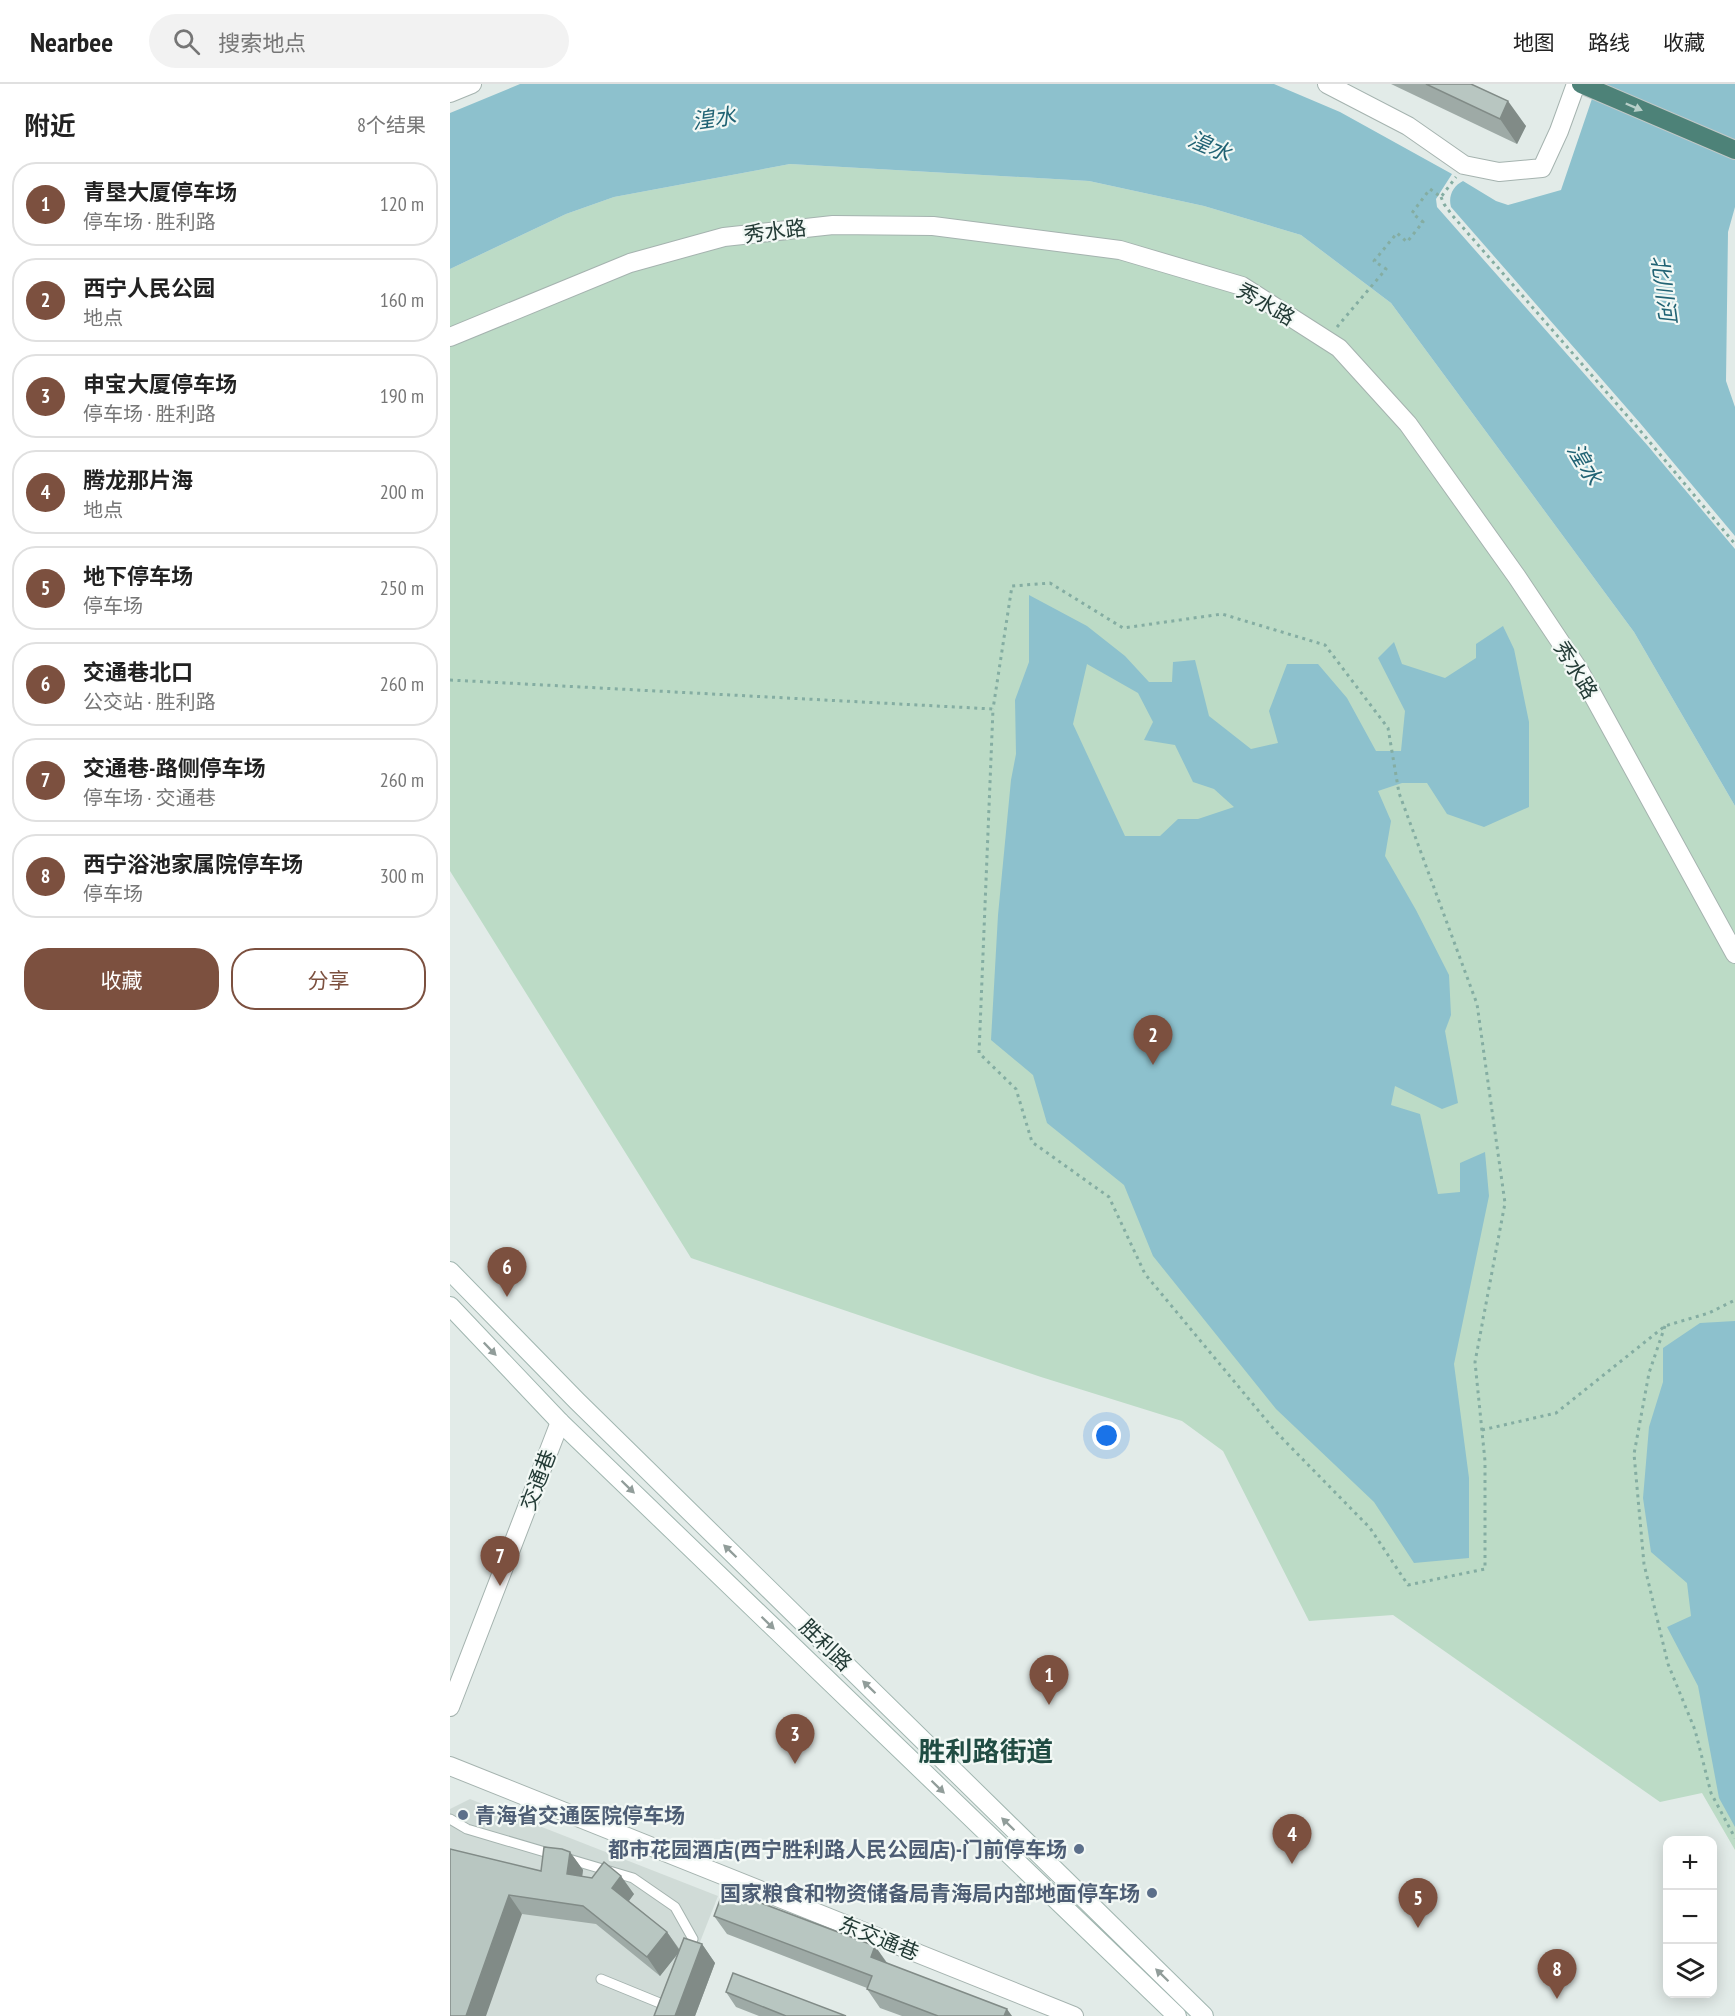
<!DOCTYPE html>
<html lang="zh">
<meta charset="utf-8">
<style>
body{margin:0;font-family:"PT Sans Narrow","Noto Sans SC",sans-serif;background:#f2f2f2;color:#222}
.controls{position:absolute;right:18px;bottom:18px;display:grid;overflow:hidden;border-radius:12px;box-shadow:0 3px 15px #0003}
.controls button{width:54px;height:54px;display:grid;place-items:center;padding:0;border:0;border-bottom:2px solid #e0e0e0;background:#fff;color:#222;font:30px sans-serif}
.you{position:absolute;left:657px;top:1352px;width:21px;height:21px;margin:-15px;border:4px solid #fff;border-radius:50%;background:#1a73e8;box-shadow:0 0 0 9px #1a73e833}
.badge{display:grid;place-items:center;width:39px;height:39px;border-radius:50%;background:#7c503f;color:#fff;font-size:20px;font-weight:700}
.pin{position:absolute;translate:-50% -50px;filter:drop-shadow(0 2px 3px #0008)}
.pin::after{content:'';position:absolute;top:32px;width:21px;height:18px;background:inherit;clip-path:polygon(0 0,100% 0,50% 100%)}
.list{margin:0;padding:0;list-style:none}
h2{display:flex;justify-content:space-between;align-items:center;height:78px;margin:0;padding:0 24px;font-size:26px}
h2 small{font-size:20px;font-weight:400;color:#767676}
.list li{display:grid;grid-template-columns:39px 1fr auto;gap:18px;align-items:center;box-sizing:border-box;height:84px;margin:0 12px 12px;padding:0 12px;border:2px solid #e0e0e0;border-radius:24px}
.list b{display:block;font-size:22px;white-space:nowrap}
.list p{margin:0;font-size:20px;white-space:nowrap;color:#767676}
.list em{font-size:20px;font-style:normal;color:#767676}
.actions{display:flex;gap:12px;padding:18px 24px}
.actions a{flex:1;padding:14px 0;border:2px solid #7c503f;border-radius:24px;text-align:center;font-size:21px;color:#7c503f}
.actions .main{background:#7c503f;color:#fff}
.icon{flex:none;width:33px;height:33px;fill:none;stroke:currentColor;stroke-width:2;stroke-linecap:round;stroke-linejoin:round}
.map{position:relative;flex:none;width:1285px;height:1932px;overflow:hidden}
header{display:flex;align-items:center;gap:36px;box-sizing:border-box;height:84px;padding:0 30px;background:#fff;border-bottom:2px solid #e0e0e0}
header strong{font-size:28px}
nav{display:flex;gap:33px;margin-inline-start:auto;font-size:21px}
.search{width:420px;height:54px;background:#f2f2f2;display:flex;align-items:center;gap:15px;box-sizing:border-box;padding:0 21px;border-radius:33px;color:#767676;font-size:22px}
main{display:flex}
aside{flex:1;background:#fff}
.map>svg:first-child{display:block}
.built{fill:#d0dbd7}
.green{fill:#bcdbc6}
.water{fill:#8dc1cd;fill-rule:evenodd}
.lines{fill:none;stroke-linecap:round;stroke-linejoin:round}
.service-casing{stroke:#a5b3af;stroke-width:11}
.minor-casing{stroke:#a5b3af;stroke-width:20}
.tertiary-casing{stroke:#a5b3af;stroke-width:20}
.secondary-casing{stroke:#a1b6b0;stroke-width:20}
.trunk-casing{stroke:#c1c8c7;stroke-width:20}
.path{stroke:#84ada2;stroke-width:3;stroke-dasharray:3 4.5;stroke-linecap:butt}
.service{stroke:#fff;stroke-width:9}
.minor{stroke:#fff;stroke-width:18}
.tertiary{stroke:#fff;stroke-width:18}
.secondary{stroke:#fff;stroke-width:18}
.trunk{stroke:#4d8278;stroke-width:18}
.wall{fill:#9eaaa6}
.shaded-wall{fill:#818b87}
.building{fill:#b8c6c1;stroke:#818b87;stroke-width:1.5}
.oneway{fill:#b8cfc9}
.oneway2{fill:#919d9a}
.service-dot{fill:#5c6f8a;stroke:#f2f8f5;stroke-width:2}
.labels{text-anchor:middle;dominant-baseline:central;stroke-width:4.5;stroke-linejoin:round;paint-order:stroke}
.street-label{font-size:21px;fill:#233b36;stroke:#f2f8f5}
.service-label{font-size:21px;font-weight:bold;fill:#4e5e75;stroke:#f2f8f5;text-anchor:end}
.water-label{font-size:22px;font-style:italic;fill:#216374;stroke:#f2f8f5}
.district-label{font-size:27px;font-weight:bold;fill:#204c43;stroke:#f2f8f5}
</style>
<header>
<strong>Nearbee</strong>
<div class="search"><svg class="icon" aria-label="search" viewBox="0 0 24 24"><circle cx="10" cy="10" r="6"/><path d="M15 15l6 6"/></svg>搜索地点</div>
<nav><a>地图</a><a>路线</a><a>收藏</a></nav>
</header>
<main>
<aside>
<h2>附近<small>8个结果</small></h2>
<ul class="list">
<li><span class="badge">1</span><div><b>青垦大厦停车场</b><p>停车场 · 胜利路</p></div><em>120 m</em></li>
<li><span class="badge">2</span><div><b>西宁人民公园</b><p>地点</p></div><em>160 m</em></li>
<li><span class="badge">3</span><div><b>申宝大厦停车场</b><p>停车场 · 胜利路</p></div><em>190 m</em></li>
<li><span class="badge">4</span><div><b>腾龙那片海</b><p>地点</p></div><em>200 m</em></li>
<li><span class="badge">5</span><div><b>地下停车场</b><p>停车场</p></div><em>250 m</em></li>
<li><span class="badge">6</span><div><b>交通巷北口</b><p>公交站 · 胜利路</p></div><em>260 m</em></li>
<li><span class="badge">7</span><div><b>交通巷-路侧停车场</b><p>停车场 · 交通巷</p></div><em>260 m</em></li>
<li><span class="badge">8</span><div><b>西宁浴池家属院停车场</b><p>停车场</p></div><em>300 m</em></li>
</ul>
<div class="actions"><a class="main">收藏</a><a>分享</a></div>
</aside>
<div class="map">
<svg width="1285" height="1932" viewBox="0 0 1285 1932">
<rect width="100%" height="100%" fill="#e2ebe8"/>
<path class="built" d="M20 1715 268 1812 221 1932H0V1725Z"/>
<path class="green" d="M340 80 639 97 754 122 851 151 941 219 1184 548 1285 722V1766L1252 1709 1210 1718 943 1531 859 1537 773 1367 732 1337 591 1293 241 1174 0 787V185L116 130 164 113Z"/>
<path class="water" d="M70 0H824L890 28 1002 90 986 115 987 123 1198 362 1285 465V722L1184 548 941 219 851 151 754 122 639 97 340 80 164 113 116 130 0 185V29Z
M1147 0H1285V123L1278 148 1276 297 1285 323V452L1190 339 1001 123C998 112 1003 102 1013 97L1046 117 1058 121 1111 106Z
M579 511 637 542 675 572 699 598H722L723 578 745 576 759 632 801 665 828 659 819 627 837 580H868L897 614 926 667H951L955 627 928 574 944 558 952 580 995 594 1026 574V560L1053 542 1064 565 1079 638V723L1034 743 997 730 977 699H952L928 707 941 737 935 772 966 826 999 891 1001 931 995 947 1008 1019 992 1025 945 1002 941 1021 970 1030 988 1110 1010 1108V1079L1035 1068 1039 1112 1004 1280 1019 1394V1474L964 1479 924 1418 826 1325 703 1172 674 1101 597 1039 583 991 541 956 548 831 561 696 566 670 565 616 579 578ZM637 580 688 609 703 638 694 656 725 661 743 698 764 705 784 723 748 735H728L710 752H675L623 640Z
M1285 1237V1743L1269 1714 1248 1602 1217 1543 1241 1532 1237 1499 1201 1468 1193 1414 1199 1343 1213 1298V1264L1250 1239Z"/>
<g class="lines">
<defs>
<path id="service" d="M0 1735 17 1745 183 1794 225 1823 243 1855 238 1868
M151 1895 217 1922V1920"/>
<path id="minor" d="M877 0 958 42 1014 81 1049 88 1092 84 1109 47 1126 0
M0 9 22 0
M0 1623 110 1338
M0 1682 624 1932"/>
<path id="tertiary" d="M0 253 180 179 274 153 383 141 483 142 670 166 792 202 889 264 958 340 1067 493 1129 586 1285 870"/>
<path id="secondary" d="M0 1187 127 1317 754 1932
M0 1222 110 1338 727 1932"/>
<path id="trunk" d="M1131 0 1285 66"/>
</defs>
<use href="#service" class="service-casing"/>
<use href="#minor" class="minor-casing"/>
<use href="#tertiary" class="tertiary-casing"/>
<use href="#secondary" class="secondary-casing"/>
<use href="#trunk" class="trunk-casing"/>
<path class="path" d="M991 113 994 120 1002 131 1193 350 1285 460
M887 243 936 185 924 177 947 149 957 158 973 138 962 129 980 105 991 113 1006 93
M0 596 543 625 529 969 566 1005 582 1058 659 1113 695 1190 827 1349 920 1444 958 1501 1035 1485V1377L1025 1278 1055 1119 1027 920 949 709 938 644 875 561 772 530 673 544 600 499 562 502 543 625
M1215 1242 1199 1289 1184 1370 1194 1480 1218 1580 1245 1646 1261 1709 1285 1754
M1032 1346 1106 1329 1215 1242 1259 1229 1285 1216"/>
<use href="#service" class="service"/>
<use href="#minor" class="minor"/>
<use href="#tertiary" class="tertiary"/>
<use href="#secondary" class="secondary"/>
<use href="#trunk" class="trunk"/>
</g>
<path class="wall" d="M941 0H1021L1076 42 1067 60Z
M0 1765 91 1787 120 1768 133 1786 132 1792 184 1810 179 1817 217 1848 230 1866 252 1860 265 1879 245 1932H204L228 1869 210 1892 146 1840 72 1830Z
M264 1832 425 1862 438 1880 562 1932H452L430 1924 417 1905V1904L277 1850Z
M276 1908 396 1932H309L286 1923Z"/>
<path class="shaded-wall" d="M1058 17 1076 42 1067 60 1050 35Z
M120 1768 133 1786 130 1809 117 1790Z
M171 1792 184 1810 175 1822 162 1804Z
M59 1811 72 1830 36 1932H16Z
M217 1848 230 1867 210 1892 197 1873Z
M252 1860 265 1879 245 1932H225Z
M425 1862 438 1881 421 1873Z
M557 1925 562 1932H554Z"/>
<path class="building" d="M976 0H1021L1058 17 1050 35Z
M94 1763 112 1765 120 1768 117 1790 142 1794 154 1778 171 1792 162 1804 217 1848 197 1873 133 1822 59 1811 16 1932H0V1765L91 1787Z
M274 1805 425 1862 421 1873 557 1925 554 1932H488L417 1905 422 1892 264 1832Z
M234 1854 252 1860 225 1932H204Z
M283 1889 396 1932H336L276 1908Z"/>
<defs><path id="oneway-solid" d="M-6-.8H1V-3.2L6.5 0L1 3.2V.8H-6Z" transform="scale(1.5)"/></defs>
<use class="oneway" href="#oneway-solid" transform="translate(1184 23) rotate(23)"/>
<g class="oneway2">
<use href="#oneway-solid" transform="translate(40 1265) rotate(46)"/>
<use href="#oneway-solid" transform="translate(178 1403) rotate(44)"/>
<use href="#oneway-solid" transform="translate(280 1467) rotate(-136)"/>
<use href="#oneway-solid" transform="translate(318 1539) rotate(44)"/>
<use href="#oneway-solid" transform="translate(419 1603) rotate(-136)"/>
<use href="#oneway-solid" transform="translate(488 1703) rotate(44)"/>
<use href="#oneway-solid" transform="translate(558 1740) rotate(-136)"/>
<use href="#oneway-solid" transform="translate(712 1891) rotate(-136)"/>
</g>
<g class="service-dot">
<circle cx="13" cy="1731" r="6"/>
<circle cx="629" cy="1765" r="6"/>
<circle cx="702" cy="1809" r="6"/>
</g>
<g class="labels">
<g class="street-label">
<text transform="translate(325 147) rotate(-7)">秀水路</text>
<text transform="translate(816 220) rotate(30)">秀水路</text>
<text transform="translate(1126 586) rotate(59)">秀水路</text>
<text transform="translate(88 1396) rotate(-69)">交通巷</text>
<text transform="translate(376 1561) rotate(44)">胜利路</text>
<text transform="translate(429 1854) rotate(22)">东交通巷</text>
</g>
<g class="service-label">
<text x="25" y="1731" text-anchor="start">青海省交通医院停车场</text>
<text x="617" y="1765">都市花园酒店(西宁胜利路人民公园店)-门前停车场</text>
<text x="690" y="1809">国家粮食和物资储备局青海局内部地面停车场</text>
</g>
<g class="water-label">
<text transform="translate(264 34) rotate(-8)">湟水</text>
<text transform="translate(760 62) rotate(23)">湟水</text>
<text transform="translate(1214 204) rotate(82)">北川河</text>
<text transform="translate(1135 380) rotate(59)">湟水</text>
</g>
<g class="district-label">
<text x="536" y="1667">胜利路街道</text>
</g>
</g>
</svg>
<div class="controls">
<button>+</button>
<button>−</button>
<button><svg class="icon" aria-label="layers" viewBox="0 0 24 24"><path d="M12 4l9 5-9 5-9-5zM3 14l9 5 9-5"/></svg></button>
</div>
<div class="you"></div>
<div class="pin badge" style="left:599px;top:1621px">1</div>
<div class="pin badge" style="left:703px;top:981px">2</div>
<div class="pin badge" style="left:345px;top:1680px">3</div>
<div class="pin badge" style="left:842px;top:1780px">4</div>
<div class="pin badge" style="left:968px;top:1844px">5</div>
<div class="pin badge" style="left:57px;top:1213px">6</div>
<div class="pin badge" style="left:50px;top:1502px">7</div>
<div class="pin badge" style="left:1107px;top:1915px">8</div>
</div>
</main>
